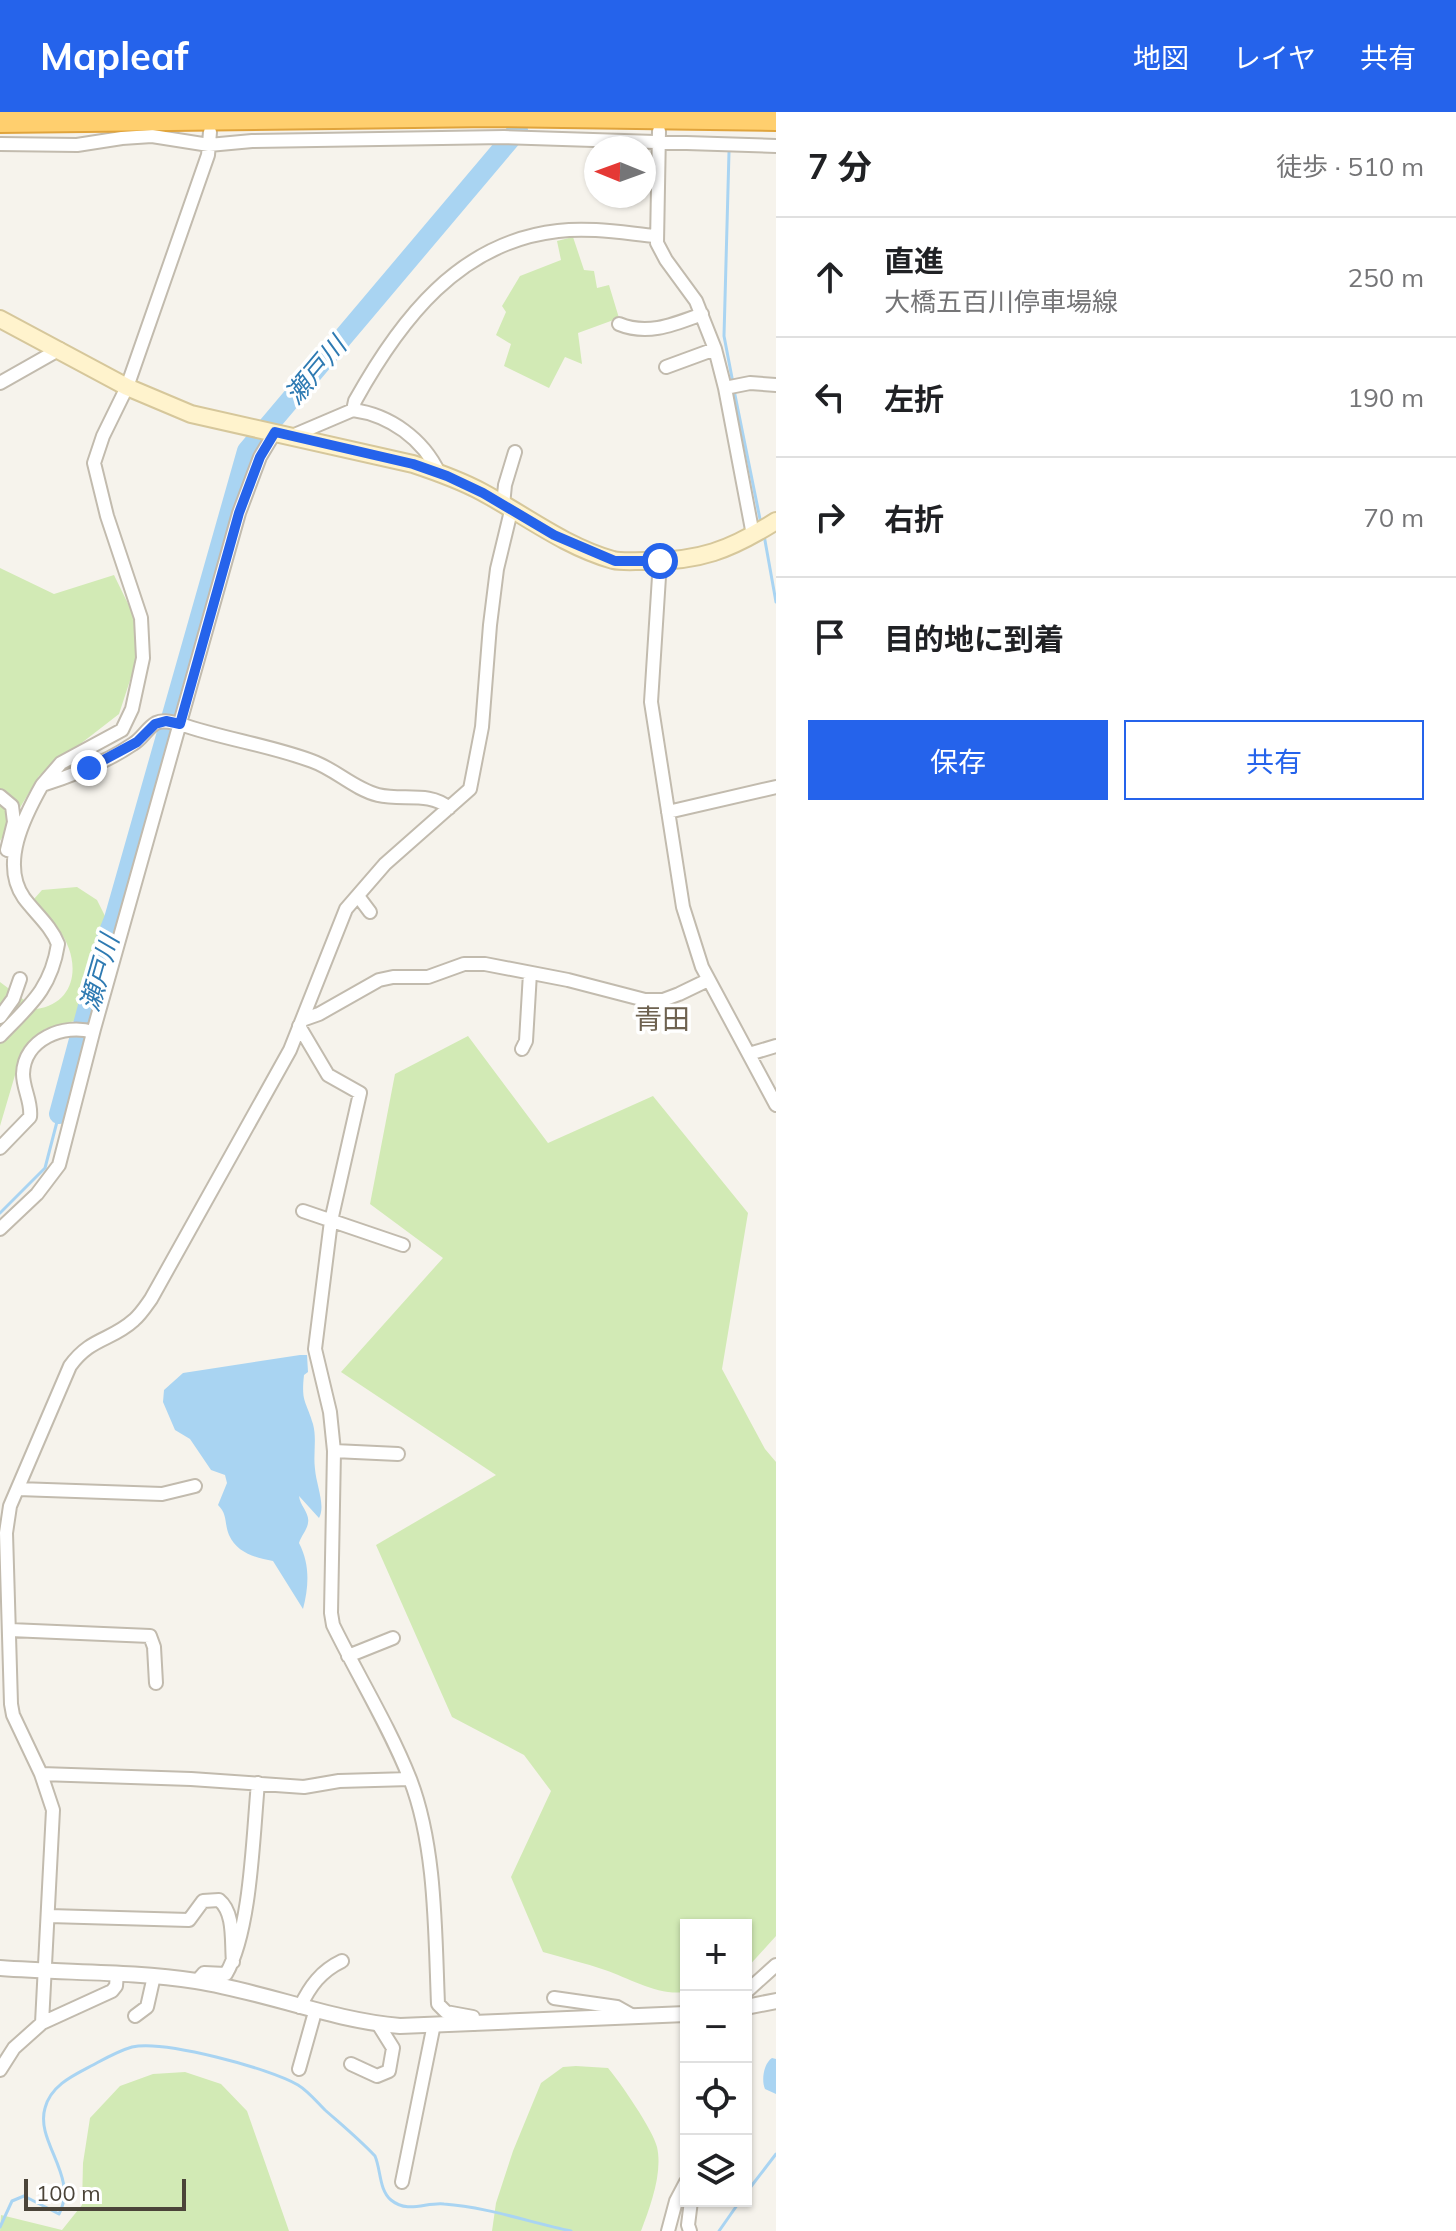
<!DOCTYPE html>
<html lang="ja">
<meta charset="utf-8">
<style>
body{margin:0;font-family:Mulish,"Noto Sans JP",sans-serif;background:#f2f2f2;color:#202124}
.controls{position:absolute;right:24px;bottom:24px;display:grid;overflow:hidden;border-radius:0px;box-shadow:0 2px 6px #0004}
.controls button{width:72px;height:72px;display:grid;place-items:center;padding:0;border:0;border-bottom:2px solid #e0e0e0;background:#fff;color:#202124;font:40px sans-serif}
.compass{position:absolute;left:584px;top:24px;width:72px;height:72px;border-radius:50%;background:#fff;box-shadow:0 2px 6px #0004;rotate:271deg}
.scale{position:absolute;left:24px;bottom:20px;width:162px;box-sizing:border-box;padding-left:8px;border:4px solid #4b4439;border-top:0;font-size:22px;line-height:28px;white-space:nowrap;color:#4b4439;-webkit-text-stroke:6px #fff;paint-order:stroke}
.stop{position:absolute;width:24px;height:24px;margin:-18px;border:6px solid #2563eb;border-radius:50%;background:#fff}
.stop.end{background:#2563eb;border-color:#fff;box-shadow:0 2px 8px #0008}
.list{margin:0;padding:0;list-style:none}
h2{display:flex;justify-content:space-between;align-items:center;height:104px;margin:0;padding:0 32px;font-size:34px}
h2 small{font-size:26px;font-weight:400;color:#757577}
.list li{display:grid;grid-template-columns:52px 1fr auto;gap:24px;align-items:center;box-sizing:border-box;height:120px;padding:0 32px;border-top:2px solid #e0e0e0}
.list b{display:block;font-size:30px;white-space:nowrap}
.list p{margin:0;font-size:26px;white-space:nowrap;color:#757577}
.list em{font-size:26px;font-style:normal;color:#757577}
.actions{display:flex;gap:16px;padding:24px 32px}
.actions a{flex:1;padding:18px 0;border:2px solid #2563eb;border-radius:0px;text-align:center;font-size:28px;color:#2563eb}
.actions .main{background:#2563eb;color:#fff}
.icon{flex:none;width:44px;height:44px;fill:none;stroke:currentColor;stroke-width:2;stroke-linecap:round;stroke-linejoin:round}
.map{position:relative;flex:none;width:776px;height:2119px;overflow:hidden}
header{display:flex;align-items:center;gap:48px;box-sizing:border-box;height:112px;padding:0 40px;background:#2563eb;color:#fff}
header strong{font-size:38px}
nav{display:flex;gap:44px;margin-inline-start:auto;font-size:28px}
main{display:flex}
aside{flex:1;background:#fff}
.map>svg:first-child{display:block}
.green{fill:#d2eab5}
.water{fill:#a9d4f2}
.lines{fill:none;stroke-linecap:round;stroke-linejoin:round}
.stream{stroke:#a9d4f2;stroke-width:3}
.river{stroke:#a9d4f2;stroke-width:20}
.minor-casing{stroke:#c2bbae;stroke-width:16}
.tertiary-casing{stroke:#c2bbae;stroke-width:18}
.secondary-casing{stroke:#d6c79b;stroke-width:20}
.motorway-casing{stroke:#e0a43c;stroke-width:26}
.minor{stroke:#fff;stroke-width:12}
.tertiary{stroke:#fff;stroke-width:14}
.secondary{stroke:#fff3cd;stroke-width:16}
.motorway{stroke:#ffcf6e;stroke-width:22}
.route{stroke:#2563eb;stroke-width:10}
.labels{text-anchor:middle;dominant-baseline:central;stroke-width:7;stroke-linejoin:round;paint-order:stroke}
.water-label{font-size:26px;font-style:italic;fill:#2e7ab2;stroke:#fff}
.quarter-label{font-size:28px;fill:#6e6250;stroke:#fff}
</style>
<header>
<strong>Mapleaf</strong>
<nav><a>地図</a><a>レイヤ</a><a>共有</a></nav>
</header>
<main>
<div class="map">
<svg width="776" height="2119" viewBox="0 0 776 2119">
<rect width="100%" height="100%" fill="#f6f3ec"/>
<path class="green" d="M573 125 584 158 594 159 597 176 609 173 619 206 578 221 582 252 565 245 549 276 504 254 511 232 496 223 506 200 502 194 520 164 561 148 557 129Z
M0 456 54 482 114 463 135 506 138 544 119 602 39 664 0 729Z
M77 775 97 788 107 808 78 908 45 917 23 936 0 1014V870L36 897C79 891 81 846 58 817 51 808 42 802 35 793L34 787 42 778Z
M468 924 548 1031 653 984 748 1101 722 1257 765 1337 776 1350V1824L746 1857V1813H686V1880C658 1884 631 1867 605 1858 585 1851 563 1846 543 1840L511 1765 551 1679 524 1643 452 1605 376 1433 496 1363 341 1260 443 1146 370 1092 395 962Z
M576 1954 608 1956C620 1970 653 2018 657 2035 663 2061 650 2095 641 2119H492L496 2091 513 2039 541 1971 563 1955Z
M185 1960 221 1972 247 1999 289 2119H0L1 2103 62 2118 82 2093 83 2051 90 2006 120 1974 153 1962Z"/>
<path class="water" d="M300 1243H307L308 1260 304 1263C301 1291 306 1288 313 1312 317 1327 313 1342 315 1357 316 1372 326 1394 319 1406L299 1384C300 1394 310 1401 308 1411 307 1418 301 1424 299 1431 310 1452 309 1474 303 1497L273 1449C256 1446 237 1441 229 1423 224 1411 228 1403 218 1393L227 1371 225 1363 211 1358 190 1327 175 1318 163 1290 164 1278 183 1261Z
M772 1946 776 1947V1982L765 1977C761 1968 764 1951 772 1946Z"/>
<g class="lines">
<path class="stream" d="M729 40 724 224 733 271
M734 278 761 412
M764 423 776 490
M0 1101 45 1056 59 1002
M746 2081 776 2042
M0 2115 12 2089 24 2084 59 2102C79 2064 35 2030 45 1996 51 1973 74 1963 93 1953 106 1946 118 1939 132 1935 164 1928 269 1956 298 1973 308 1979 317 1990 325 1998 342 2013 359 2027 375 2044 381 2058 379 2078 391 2088 408 2102 426 2090 444 2092 486 2095 529 2110 571 2119
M719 2119 740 2089"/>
<path class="river" d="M59 1002 106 827 114 807 247 339 518 18"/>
<defs>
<path id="minor" d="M659 19 657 131 666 148 696 189 715 237 725 276 753 423
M0 32 77 33 122 26 152 24 209 33 252 29 504 25 776 34
M619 212C648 224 675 212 702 202
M666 255 715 237
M0 271 60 237
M725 276 750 271 776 273
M353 298C390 303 423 327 439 361
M292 324 353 298 355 289C400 208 459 130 558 119 590 115 624 121 656 124
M503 393 505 373 515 340
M660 449 651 590 683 795 702 855 776 993
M42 673 61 651 122 618 132 597 143 546 141 506 107 404 94 351 103 324 127 275 208 43 210 20
M0 684 12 694 14 710 7 738 11 739
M668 700 776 675
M358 784 370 800
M0 905 13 887 20 867
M302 908 319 902 379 868 393 865H428L464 852H485L568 868 645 888H663L679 882 708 868
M299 914 328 963 360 981 331 1109 315 1237 330 1300 334 1339 331 1501 333 1513C358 1564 389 1614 410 1667 436 1734 435 1820 438 1892L446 1900 473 1905V1912
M0 924C30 893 51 877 58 832 51 814 36 802 24 786 0 752 24 705 42 673 74 663 105 651 133 632 142 627 147 616 156 611 164 607 173 611 180 612 223 627 269 633 312 649 335 657 354 677 378 683 402 689 429 679 449 696
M522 937 526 929 530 861
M749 942 776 934
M0 1036 30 1005C32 990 23 977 23 962 24 927 64 911 93 920
M303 1099 403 1133
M0 1117 37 1082 59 1053 94 917 239 401 260 345 275 320
M334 1339 398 1342
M18 1377 162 1382 195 1374
M10 1518 150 1524 154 1535 156 1571
M348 1544 393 1526
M41 1662 191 1667 304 1675 339 1669 410 1667
M49 1804 189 1808 203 1789 219 1788C235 1801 231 1830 233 1850
M197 1869 204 1861 226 1862C251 1819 253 1723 258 1671
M746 1880 776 1853
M554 1886 617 1895 633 1904
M300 1895C310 1874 321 1859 342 1849
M135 1904 147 1895 154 1864
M42 1911 112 1879 116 1874 117 1862
M351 1952 377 1964 389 1959 393 1936 378 1912
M299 1957 315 1900
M0 1958 14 1936 42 1911 53 1698 41 1662 13 1603 11 1592 6 1421 10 1394 70 1254C91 1225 111 1229 134 1208 141 1202 146 1194 151 1187L290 938 346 797 385 752 470 677 482 615 490 513 497 457 511 399
M402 2070 434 1912
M668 2119 676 2089 686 2070
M690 2119 688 2113 691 2089"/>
<path id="tertiary" d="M0 1856C65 1861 131 1859 196 1869 266 1880 330 1908 400 1914L686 1902
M746 1895 776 1889"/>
<path id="secondary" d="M0 207 127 275 191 302 413 352C437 360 460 368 482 380 525 403 564 434 613 448 622 450 633 449 643 449 699 450 730 438 776 409"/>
<path id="motorway" d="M0 9 493 3 776 7"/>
</defs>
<use href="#minor" class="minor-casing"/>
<use href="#tertiary" class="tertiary-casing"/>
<use href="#secondary" class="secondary-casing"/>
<use href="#motorway" class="motorway-casing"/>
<use href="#minor" class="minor"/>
<use href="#tertiary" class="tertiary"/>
<use href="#secondary" class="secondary"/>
<use href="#motorway" class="motorway"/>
</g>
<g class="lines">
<path class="route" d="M89 656 137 630 155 612 166 609 180 612 239 401 260 345 275 320 413 352 447 364 483 381 554 423 615 449H660"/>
</g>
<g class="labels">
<g class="water-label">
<text transform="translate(315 258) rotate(-50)">瀬戸川</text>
<text transform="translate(99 861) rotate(-74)">瀬戸川</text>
</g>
<g class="quarter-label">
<text x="662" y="906">青田</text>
</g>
</g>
</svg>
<div class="controls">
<button>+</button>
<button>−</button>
<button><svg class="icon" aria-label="locate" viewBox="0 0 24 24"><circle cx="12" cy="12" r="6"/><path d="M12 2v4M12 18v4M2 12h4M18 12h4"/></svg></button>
<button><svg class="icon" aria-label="layers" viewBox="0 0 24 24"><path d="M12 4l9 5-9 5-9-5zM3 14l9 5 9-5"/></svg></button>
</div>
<svg class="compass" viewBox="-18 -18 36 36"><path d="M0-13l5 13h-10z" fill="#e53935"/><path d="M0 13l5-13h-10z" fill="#757577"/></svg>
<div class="scale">100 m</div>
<div class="stop" style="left:660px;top:449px"></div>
<div class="stop end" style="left:89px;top:656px"></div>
</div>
<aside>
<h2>7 分<small>徒歩 · 510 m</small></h2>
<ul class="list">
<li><svg class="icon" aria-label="ahead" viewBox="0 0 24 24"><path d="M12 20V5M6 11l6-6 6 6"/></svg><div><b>直進</b><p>大橋五百川停車場線</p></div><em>250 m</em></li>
<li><svg class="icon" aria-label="left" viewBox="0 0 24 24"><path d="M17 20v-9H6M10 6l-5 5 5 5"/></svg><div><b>左折</b></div><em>190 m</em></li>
<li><svg class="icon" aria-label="right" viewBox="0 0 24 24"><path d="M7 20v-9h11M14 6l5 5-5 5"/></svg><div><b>右折</b></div><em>70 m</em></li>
<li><svg class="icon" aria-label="arrive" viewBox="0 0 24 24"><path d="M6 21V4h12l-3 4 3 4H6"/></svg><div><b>目的地に到着</b></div></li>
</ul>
<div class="actions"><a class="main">保存</a><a>共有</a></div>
</aside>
</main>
